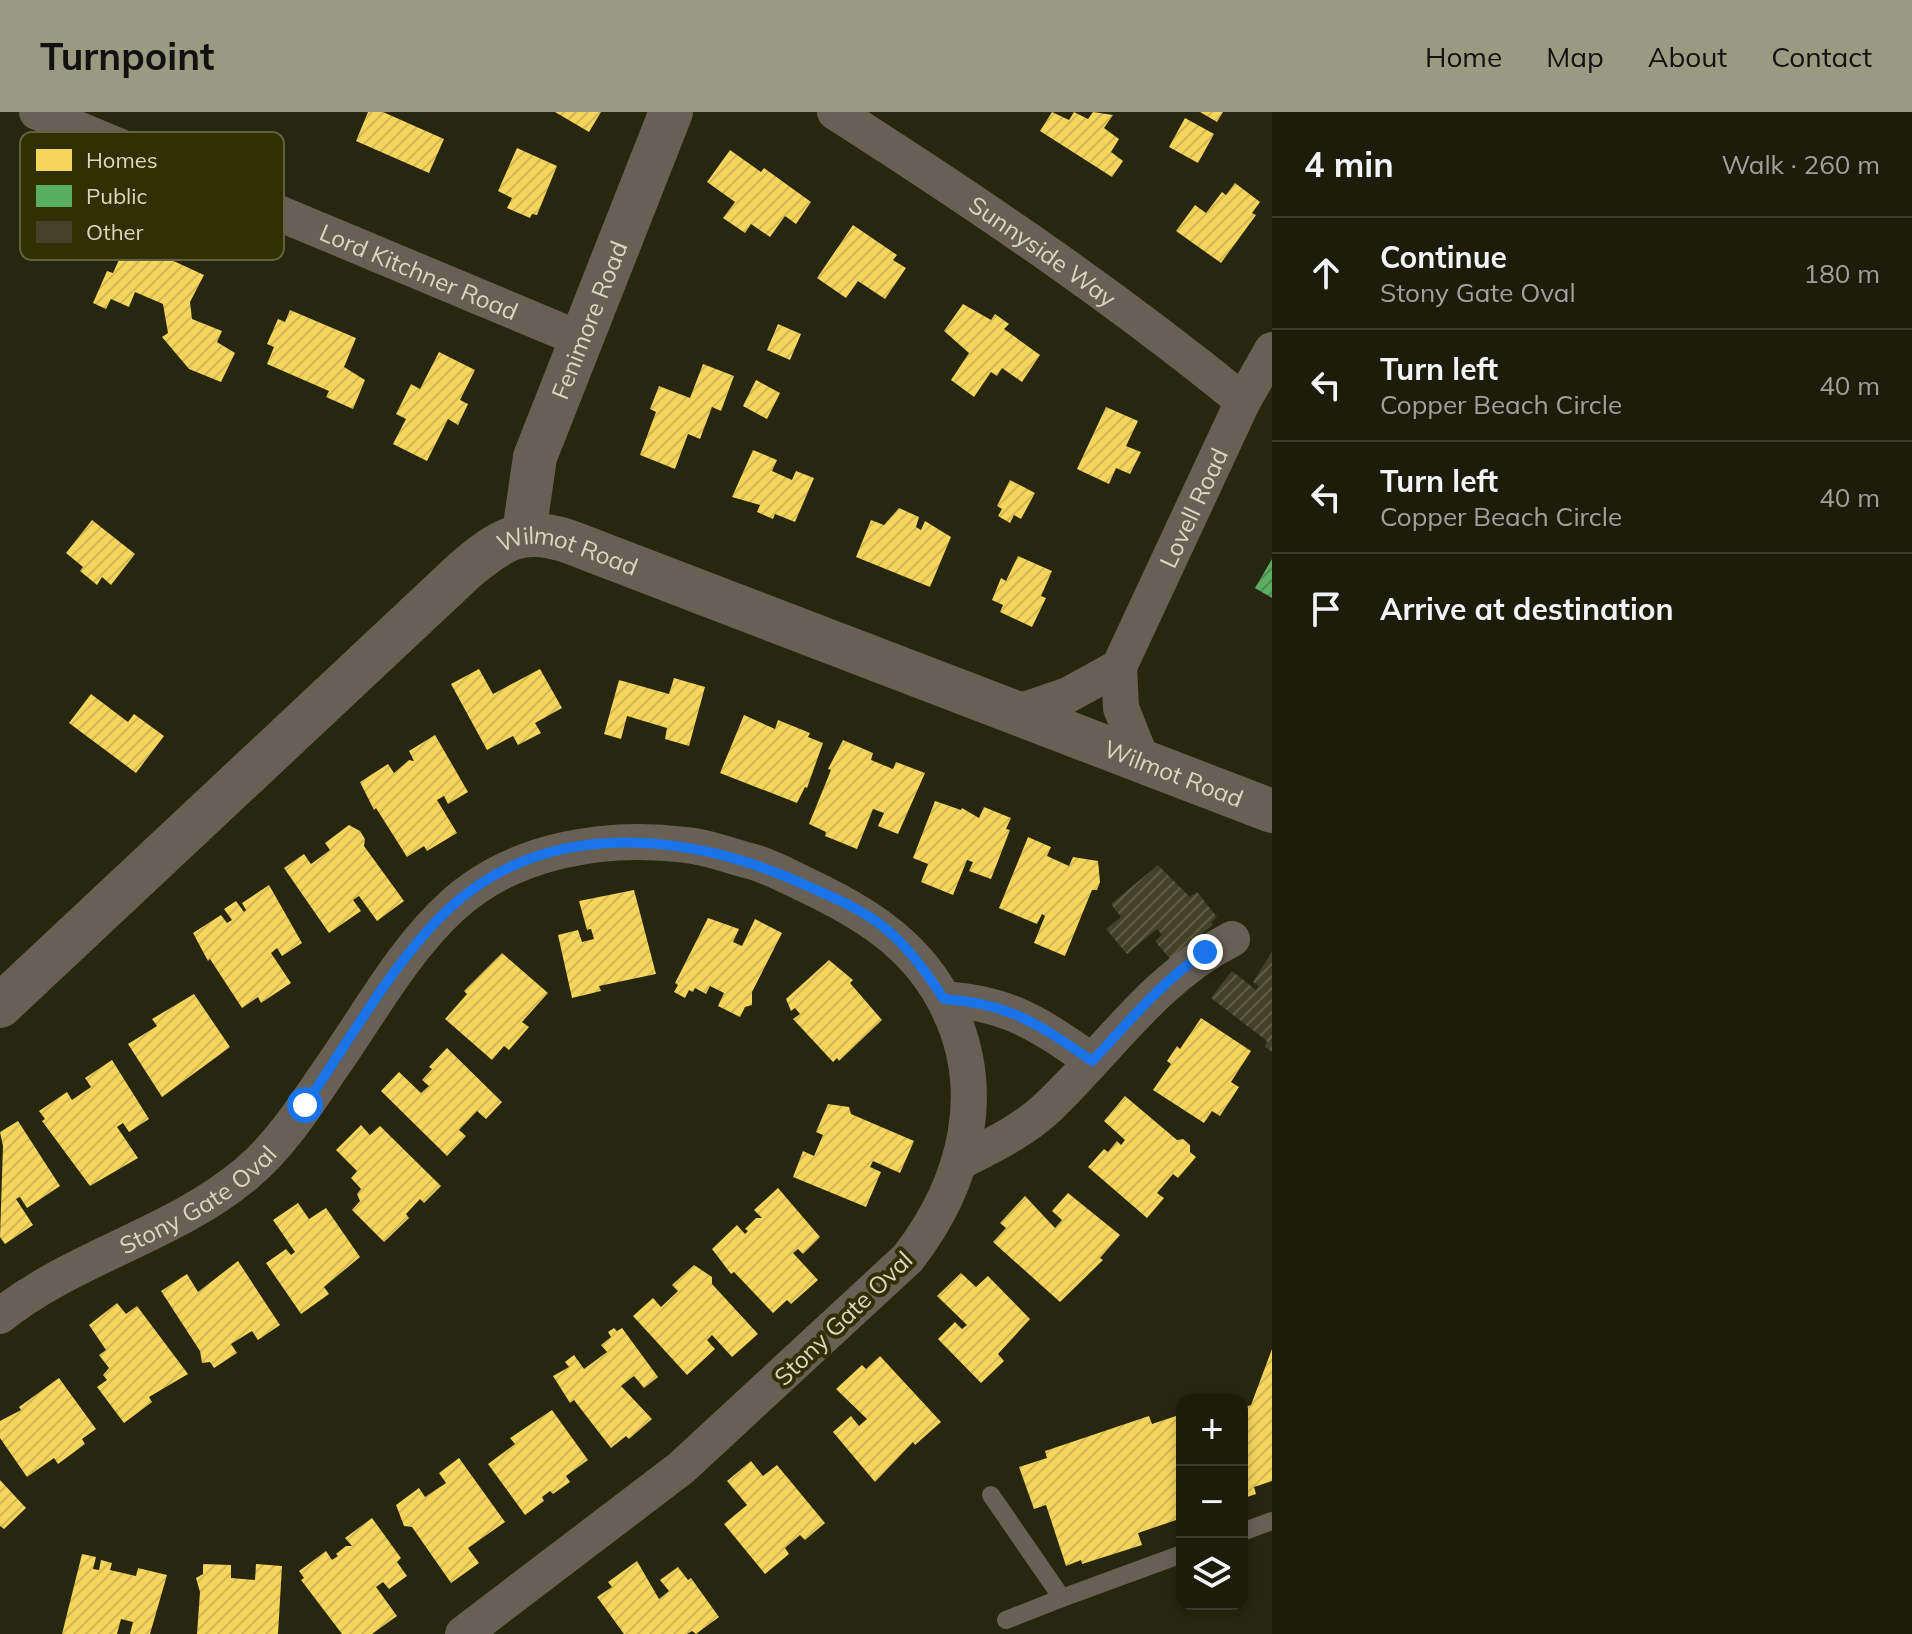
<!DOCTYPE html>
<meta charset="utf-8">
<style>
body{margin:0;font-family:Mulish,sans-serif;background:#2a2919;color:#f1f3f6}
.controls{position:absolute;right:24px;bottom:24px;display:grid;overflow:hidden;border-radius:16px;box-shadow:0 4px 12px #0003}
.controls button{width:72px;height:72px;display:grid;place-items:center;padding:0;border:0;border-bottom:2px solid #3b3a2c;background:#1d1c0b;color:#f1f3f6;font:40px sans-serif}
.stop{position:absolute;width:24px;height:24px;margin:-18px;border:6px solid #1a73e8;border-radius:50%;background:#fff}
.stop.end{background:#1a73e8;border-color:#fff;box-shadow:0 2px 8px #0008}
.list{margin:0;padding:0;list-style:none}
h2{display:flex;justify-content:space-between;align-items:center;height:104px;margin:0;padding:0 32px;font-size:34px}
h2 small{font-size:26px;font-weight:400;color:#a0a19d}
.list li{display:grid;grid-template-columns:52px 1fr auto;gap:24px;align-items:center;box-sizing:border-box;height:112px;padding:0 32px;border-top:2px solid #3b3a2c}
.list b{display:block;font-size:30px;white-space:nowrap}
.list p{margin:0;font-size:26px;white-space:nowrap;color:#a0a19d}
.list em{font-size:26px;font-style:normal;color:#a0a19d}
.icon{flex:none;width:44px;height:44px;fill:none;stroke:currentColor;stroke-width:2;stroke-linecap:round;stroke-linejoin:round}
.map{position:relative;flex:none;width:1272px;height:1522px;overflow:hidden}
header{display:flex;align-items:center;gap:48px;box-sizing:border-box;height:112px;padding:0 40px;background:#9a9a83;color:#111}
header strong{font-size:38px}
nav{display:flex;gap:44px;margin-inline-start:auto;font-size:28px}
main{display:flex}
aside{flex:1;background:#1d1c0b}
.map>svg:first-child{display:block}
.homes{fill:url(#homes-hatch)}
.public{fill:url(#public-hatch)}
.building{fill:url(#building-hatch)}
.lines{fill:none;stroke-linecap:round;stroke-linejoin:round}
.service{stroke:#686055;stroke-width:18}
.minor{stroke:#686055;stroke-width:36}
.tertiary{stroke:#686055;stroke-width:44}
.route{stroke:#1a73e8;stroke-width:10}
.labels{text-anchor:middle;dominant-baseline:central;stroke-width:8;stroke-linejoin:round;paint-order:stroke}
.street-label{font-size:24px;fill:#d8d8c2;stroke:#313005}
.key{fill:#313005;stroke:#63623e;stroke-width:2}
.key-label{font-size:22px;fill:#d8d8c2}
</style>
<header>
<strong>Turnpoint</strong>
<nav><a>Home</a><a>Map</a><a>About</a><a>Contact</a></nav>
</header>
<main>
<div class="map">
<svg width="1272" height="1522" viewBox="0 0 1272 1522">
<defs>
<pattern id="homes-hatch" width="6" height="6" patternUnits="userSpaceOnUse" patternTransform="scale(2)"><rect width="6" height="6" fill="#f6d55c"/><path d="M-1 1l2-2M0 6l6-6M5 7l2-2" fill="none" stroke="#d2b755"/></pattern>
<pattern id="public-hatch" width="6" height="6" patternUnits="userSpaceOnUse" patternTransform="scale(2)"><rect width="6" height="6" fill="#5aae61"/><path d="M-1 1l2-2M0 6l6-6M5 7l2-2" fill="none" stroke="#528d55"/></pattern>
<pattern id="building-hatch" width="6" height="6" patternUnits="userSpaceOnUse" patternTransform="scale(2)"><rect width="6" height="6" fill="#434229"/><path d="M-1 1l2-2M0 6l6-6M5 7l2-2" fill="none" stroke="#5d5d46"/></pattern>
</defs>
<rect width="100%" height="100%" fill="#27260f"/>
<path class="homes" d="M368 0H383L444 27 429 61 356 29Z
M555 0H601L589 20Z
M1052 0 1069 8 1074 0 1088 7 1093 0 1113 3 1104 16 1119 27 1111 40 1123 49 1112 65 1040 19Z
M1200 0H1223L1217 10Z
M1185 6 1214 22 1198 51 1169 35Z
M517 36 557 54 537 103 532 102 530 106 507 96 512 86 498 79Z
M730 38 761 60 764 56 811 90 796 112 785 104 770 125 751 112 745 121 723 106 735 90 707 70Z
M1235 71 1260 90 1252 101 1256 103 1221 151 1176 119 1195 93 1206 101 1222 80 1226 83Z
M853 113 897 143 893 148 906 156 885 187 858 169 846 186 817 166Z
M128 128 204 163 190 190 192 207 222 219 217 230 235 241 221 270 189 257 162 225 168 221 163 192 135 180 129 195 111 187 106 197 93 191 107 159 113 161Z
M963 192 991 208 995 202 1009 212 1004 217 1040 243 1022 270 1002 256 997 264 991 260 974 285 951 268 969 241 944 219Z
M290 198 356 226 344 255 365 268 353 297 326 285 329 279 267 252 274 235 267 232 278 207 285 210Z
M778 212 801 222 790 248 767 238Z
M439 240 475 258 460 288 468 292 458 313 448 307 427 349 393 332 406 307 396 302 411 272 420 277Z
M703 252 734 264 721 299 712 295 700 327 688 322 675 357 640 343 656 300 650 297 659 274 690 286Z
M756 268 780 281 767 307 743 294Z
M1106 295 1138 309 1126 334 1141 340 1130 362 1116 356 1109 372 1077 357Z
M753 338 777 348 772 359 792 368 796 359 814 366 795 410 775 402 773 407 757 400 760 393 732 385Z
M1010 368 1035 381 1021 407 1014 403 1010 411 998 404 1002 397 997 394Z
M899 396 919 405 916 415 921 418 925 409 951 425 930 475 856 445 871 408 884 413Z
M92 408 135 442 111 473 102 465 97 473 80 459 83 455 66 441Z
M1018 444 1052 459 1041 484 1046 486 1032 515 1000 500 1003 493 992 488 1001 466 1006 469Z
M479 557 493 582 540 557 562 596 535 611 541 621 518 633 513 624 487 638 451 572Z
M674 566 705 575 689 634 665 627 667 616 627 604 621 627 604 622 619 568 669 582Z
M91 582 128 610 134 602 164 624 136 661 69 611Z
M744 603 775 617 778 608 810 621 808 625 823 631 807 676 805 675 797 691 720 661Z
M435 623 468 680 448 692 444 684 437 688 457 721 427 739 424 734 407 745 376 696 374 698 360 670 388 652 394 661 409 648 414 649 409 639Z
M843 628 873 641 871 648 893 657 896 650 925 661 898 722 878 714 884 701 873 697 857 737 825 724 826 720 809 712 831 658 828 657Z
M935 689 961 698 962 696 979 706 984 695 1011 706 1006 717 1010 718 991 767 969 759 973 750 967 748 953 783 921 770 928 752 913 746Z
M349 713 360 719 365 727 364 734 404 789 377 809 359 784 353 788 361 799 329 821 284 756 304 742 311 752 330 738 325 731Z
M1028 725 1051 735 1047 744 1069 754 1073 745 1098 749 1100 770 1097 778H1092L1065 844 1034 831 1045 804 1042 802 1037 812 999 796Z
M269 773 302 831 282 844 277 836 271 841 291 871 261 891 258 885 242 896 210 847 208 849 193 821 221 803 227 811 232 808 224 797 236 789 244 800 246 798 242 791Z
M634 778 656 862 599 874 601 879 572 886 558 823 578 818 582 830 594 827 591 817 587 818 579 789Z
M708 806 739 817 733 830 742 834 755 807 782 821 752 880V893L745 895 740 905 718 894 724 881 710 874 706 882 695 876 693 880 689 878 685 886 674 880 678 873 675 871Z
M502 841 548 881 522 910 529 915 509 938 504 934 492 948 445 907 467 882 464 879Z
M829 848 853 868 850 871 882 908 839 949 837 946 833 950 793 907 800 902 795 896 791 899 786 887Z
M194 882 230 935 162 985 128 932 157 914 152 907Z
M1201 906 1251 939 1231 970 1239 975 1220 1004 1212 999 1204 1011 1153 978 1171 952 1167 949 1177 934 1180 937Z
M447 936 502 990 486 1007 477 999 459 1018 466 1024 447 1044 381 979 399 960 421 981 429 974 422 968 432 957 429 955Z
M112 948 149 1007 129 1020 123 1011 117 1015 138 1046 90 1074 42 1009 45 1007 39 999 67 980 72 988 91 975 85 966Z
M1125 984 1177 1028 1183 1027 1190 1033V1040L1196 1045 1178 1066 1173 1062 1157 1081 1164 1086 1147 1106 1088 1055 1104 1037 1108 1040 1117 1029 1121 1033 1125 1028 1104 1009Z
M828 992 849 995 851 1002 914 1029 900 1061 873 1049 870 1055 881 1060 866 1095 793 1065 803 1039 814 1044 823 1023 816 1020Z
M18 1009 60 1074 27 1096 20 1085 16 1087 33 1113 5 1132 0 1125 3 1034 0 1020Z
M361 1013 370 1023 380 1014 441 1074 424 1091 420 1087 406 1102 409 1106 384 1130 352 1098 360 1089 357 1082 361 1077 351 1066 357 1059 336 1038Z
M778 1076 820 1125 803 1142 798 1137 793 1141 818 1168 791 1192 787 1188 773 1201 734 1160 731 1162 712 1137 737 1113 745 1122 748 1119 745 1117 756 1106H762L754 1098Z
M1068 1081 1120 1123 1100 1146 1103 1148 1060 1190 993 1130 1006 1116 1000 1111 1025 1084 1055 1116 1062 1108 1052 1099Z
M298 1091 309 1107 326 1096 360 1145 324 1175 329 1182 301 1202 266 1151 286 1137 291 1143 295 1140 273 1108Z
M238 1149 280 1213 258 1228 252 1219 231 1232 237 1241 214 1256 210 1250 202 1251 200 1239 161 1179 187 1162 198 1180Z
M694 1153 712 1165V1172L758 1222 732 1245 712 1223 707 1228 715 1237 687 1263 633 1204 653 1186 661 1195 678 1179 672 1173Z
M961 1161 976 1175 988 1164 1030 1207 998 1242 1004 1249 981 1271 938 1227 955 1210 962 1217 967 1213 937 1184Z
M117 1191 126 1202 137 1194 188 1262 149 1285 152 1290 124 1311 97 1275 107 1268 103 1263 109 1256 99 1243 106 1238 89 1213Z
M614 1216 617 1219 622 1216 658 1265 644 1276 634 1264 621 1274 652 1307 629 1327 626 1324 611 1336 574 1288 570 1291 553 1264 569 1255 565 1250 574 1243 584 1257 607 1240 601 1233 611 1225 608 1220Z
M1272 1237V1369L1254 1375 1256 1382 1244 1386 1248 1397 1242 1399V1296L1251 1293Z
M880 1244 941 1310 915 1333 913 1330 875 1370 833 1320 851 1304 859 1314 867 1307 836 1277 862 1253 866 1257Z
M59 1266 96 1317 82 1327 85 1332 58 1352 54 1346 27 1365 0 1326V1309L21 1298 19 1295Z
M552 1298 588 1348 566 1364 570 1370 553 1382 550 1379 542 1385 544 1389 525 1403 488 1352 515 1332 510 1326Z
M1182 1302V1406L1138 1421 1142 1433 1082 1452 1081 1448 1066 1454 1046 1393 1034 1397 1019 1355 1047 1346 1045 1339 1149 1304 1152 1312Z
M459 1346 505 1410 468 1436 479 1451 451 1471 412 1415 404 1414 396 1393 419 1376 425 1385 446 1371 439 1361Z
M751 1349 763 1364 777 1353 825 1411 805 1428 800 1423 785 1436 789 1442 765 1462 724 1412 747 1393 727 1369Z
M0 1368 26 1396 4 1417 0 1414Z
M372 1406 401 1446 397 1450 407 1464 389 1477 383 1470 376 1475 397 1504 372 1522H342L301 1468 304 1466 299 1459 326 1439 332 1448 338 1444 336 1442 346 1434H352L345 1426Z
M82 1442 96 1445 93 1457 99 1458 101 1448 112 1451 110 1458 136 1464 138 1456 167 1463 150 1522H130L133 1510 121 1507 117 1522H62Z
M637 1449 659 1487 669 1479 660 1468 678 1455 688 1468 691 1466 719 1505 696 1522 692 1519 687 1522H624L597 1485 612 1475 608 1470Z
M203 1452 231 1453V1466L255 1468 256 1452 282 1454 278 1522H197L200 1480 196 1466 203 1462Z"/>
<path class="public" d="M1272 447V486L1255 476Z"/>
<path class="building" d="M1158 753 1190 785 1197 780 1217 805 1211 810 1213 813 1171 848 1155 829 1162 823 1157 817 1127 842 1106 817 1121 805 1111 792Z
M1272 840V940L1265 935 1267 929 1211 886 1232 859 1256 878 1259 874 1253 870Z"/>
<g class="lines">
<path class="service" d="M991 1383 1062 1486 1182 1442
M1242 1420 1272 1409
M1006 1508 1062 1486"/>
<g class="minor">
<path id="s1" d="M37 0 580 227"/>
<path id="s2" d="M835 0C976 90 1113 183 1243 289"/>
<path d="M1015 601 1068 583 1119 555"/>
<path id="s3" d="M1143 651 1121 596 1119 555 1243 289 1272 238"/>
<path d="M944 887C1009 891 1040 913 1092 949"/>
<path d="M962 1049C992 1033 1021 1020 1046 997 1108 939 1154 866 1232 827"/>
<path id="s4" d="M0 1204C75 1144 174 1123 247 1061 284 1030 310 986 338 946 373 895 406 836 452 794 514 737 606 723 686 733 708 735 730 744 750 749 769 754 787 764 804 772 861 799 912 829 943 886 992 975 966 1071 908 1146L681 1356 463 1522"/>
</g>
<g class="tertiary">
<path id="s5" d="M524 421 535 345 671 0"/>
<path id="s6" d="M0 894 466 457C503 426 523 414 570 430L1272 699"/>
</g>
</g>
<g class="lines">
<path class="route" d="M305 993C348 931 397 843 453 793 555 702 699 723 812 776 837 787 865 799 886 817 910 837 927 862 944 887 1009 891 1040 913 1092 949 1128 911 1161 870 1205 840"/>
</g>
<g class="labels">
<g class="street-label">
<text stroke="none"><textPath href="#s2" startOffset="250">Sunnyside Way</textPath></text>
<text stroke="none"><textPath href="#s1" startOffset="414">Lord Kitchner Road</textPath></text>
<text stroke="none"><textPath href="#s5" startOffset="224">Fenimore Road</textPath></text>
<text stroke="none"><textPath href="#s3" startOffset="276">Lovell Road</textPath></text>
<text stroke="none"><textPath href="#s6" startOffset="752">Wilmot Road</textPath></text>
<text stroke="none"><textPath href="#s6" startOffset="1400">Wilmot Road</textPath></text>
<text stroke="none"><textPath href="#s4" startOffset="230">Stony Gate Oval</textPath></text>
<text transform="translate(843 1206) rotate(-44)">Stony Gate Oval</text>
</g>
</g>
<rect x="20" y="20" width="264" height="128" rx="12" class="key"/>
<rect x="36" y="37" width="36" height="22" fill="#f6d55c"/>
<rect x="36" y="73" width="36" height="22" fill="#5aae61"/>
<rect x="36" y="109" width="36" height="22" fill="#434229"/>
<g class="key-label">
<text x="86" y="56">Homes</text>
<text x="86" y="92">Public</text>
<text x="86" y="128">Other</text>
</g>
</svg>
<div class="controls">
<button>+</button>
<button>−</button>
<button><svg class="icon" aria-label="layers" viewBox="0 0 24 24"><path d="M12 4l9 5-9 5-9-5zM3 14l9 5 9-5"/></svg></button>
</div>
<div class="stop" style="left:305px;top:993px"></div>
<div class="stop end" style="left:1205px;top:840px"></div>
</div>
<aside>
<h2>4 min<small>Walk · 260 m</small></h2>
<ul class="list">
<li><svg class="icon" aria-label="ahead" viewBox="0 0 24 24"><path d="M12 20V5M6 11l6-6 6 6"/></svg><div><b>Continue</b><p>Stony Gate Oval</p></div><em>180 m</em></li>
<li><svg class="icon" aria-label="left" viewBox="0 0 24 24"><path d="M17 20v-9H6M10 6l-5 5 5 5"/></svg><div><b>Turn left</b><p>Copper Beach Circle</p></div><em>40 m</em></li>
<li><svg class="icon" aria-label="left" viewBox="0 0 24 24"><path d="M17 20v-9H6M10 6l-5 5 5 5"/></svg><div><b>Turn left</b><p>Copper Beach Circle</p></div><em>40 m</em></li>
<li><svg class="icon" aria-label="arrive" viewBox="0 0 24 24"><path d="M6 21V4h12l-3 4 3 4H6"/></svg><div><b>Arrive at destination</b></div></li>
</ul>
</aside>
</main>
